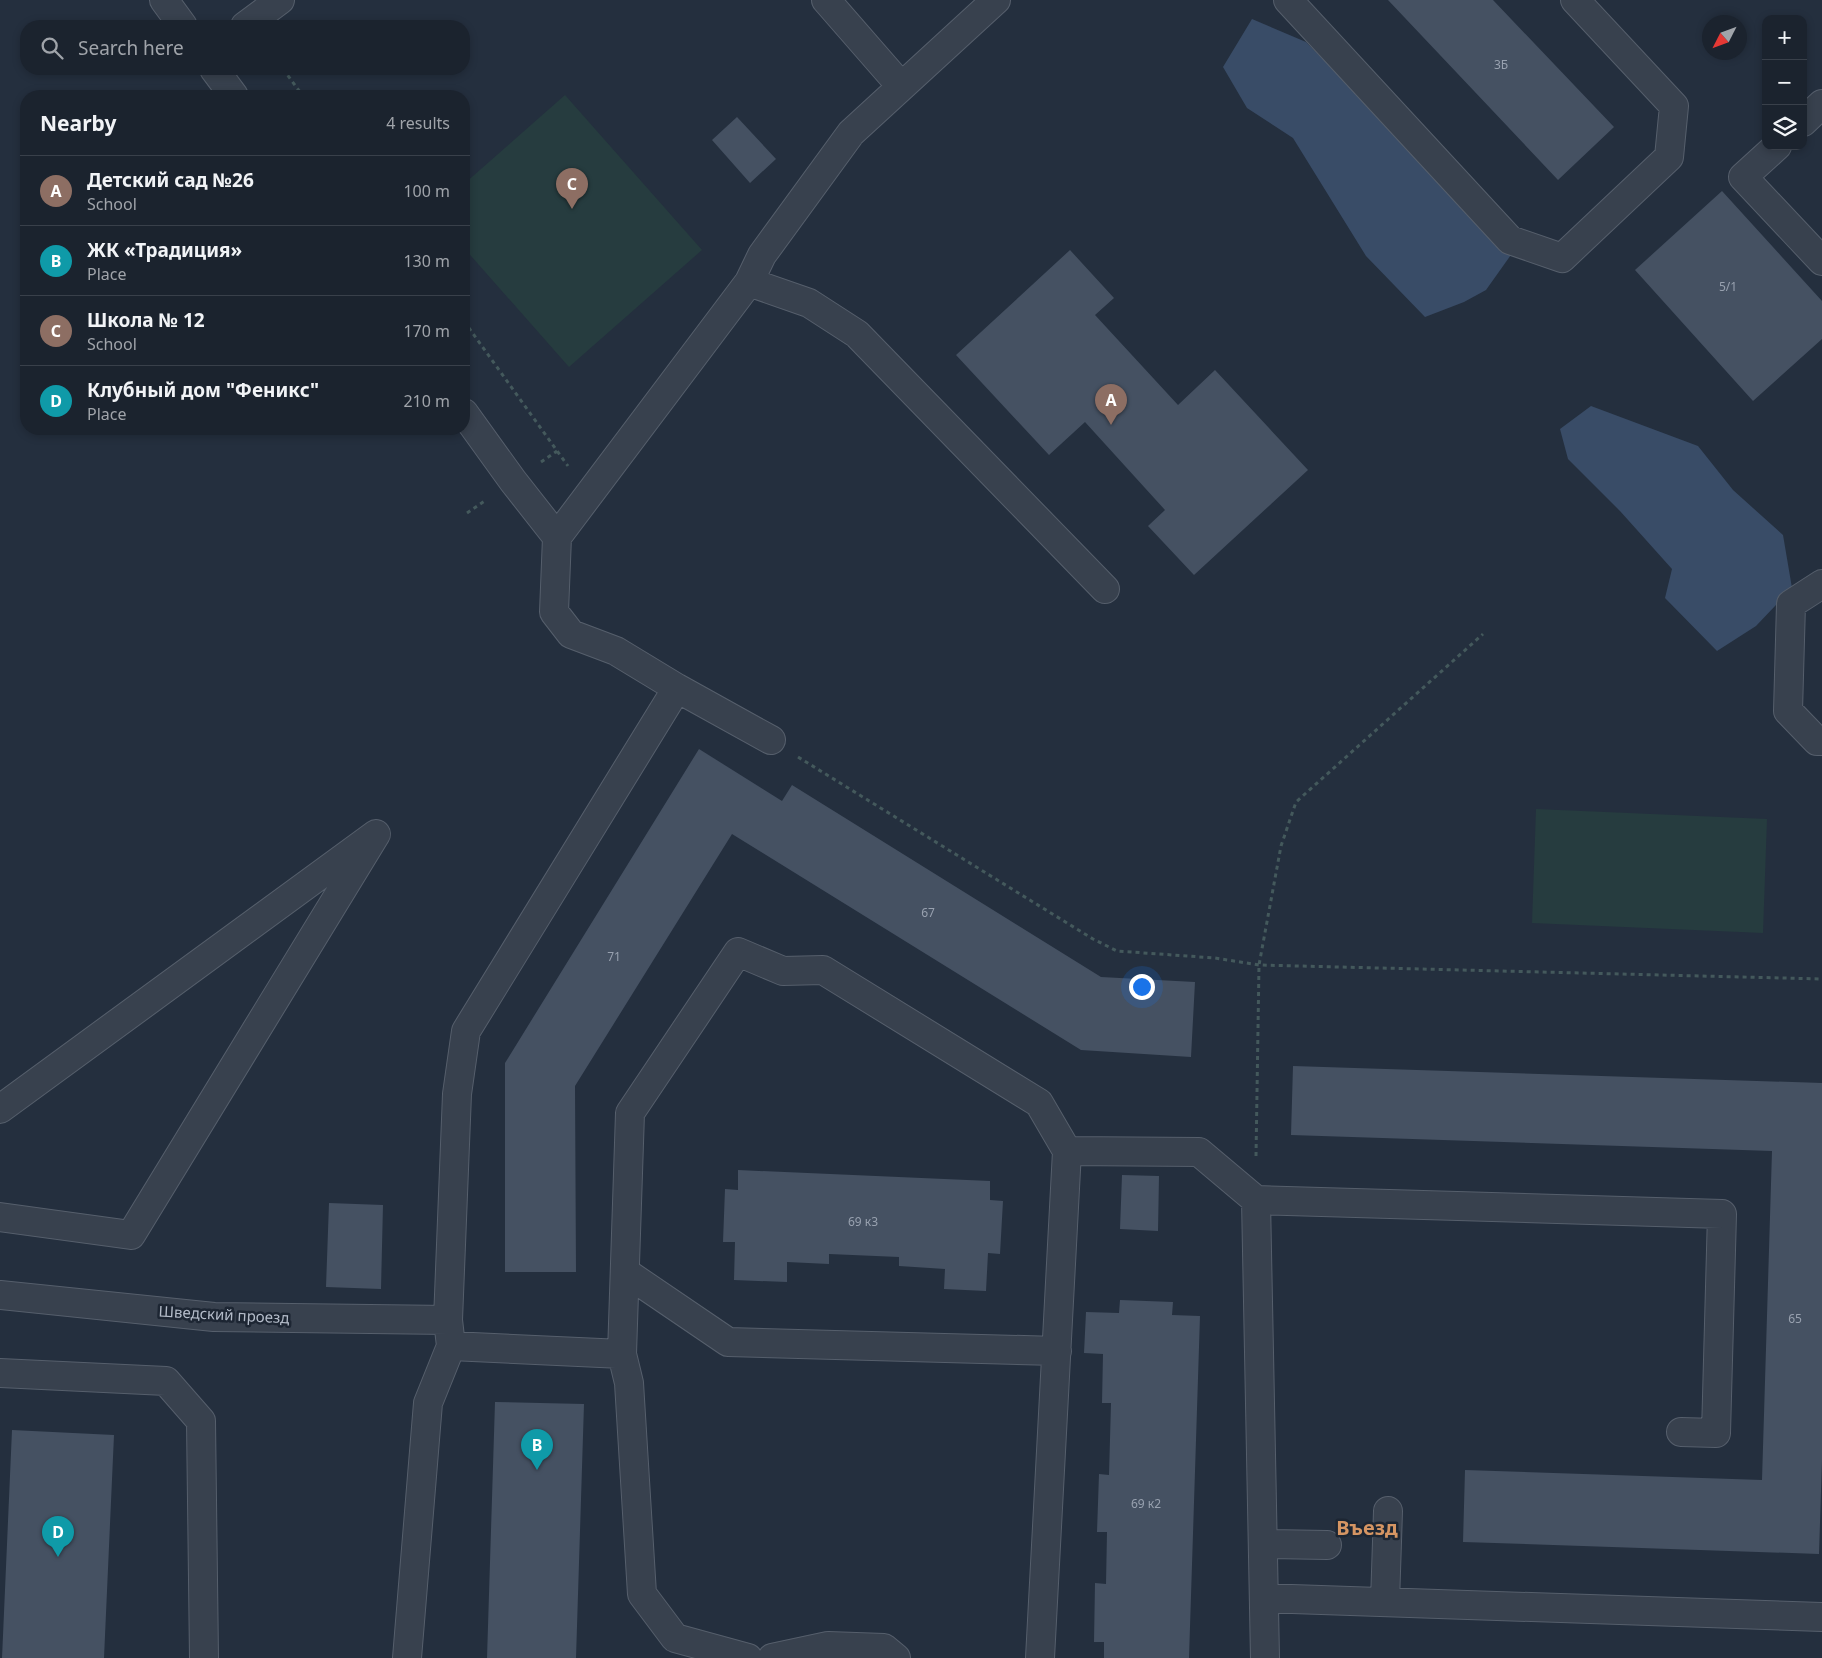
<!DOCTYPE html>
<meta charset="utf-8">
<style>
body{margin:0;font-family:"Noto Sans",sans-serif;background:#282f3a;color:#f1f3f6}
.controls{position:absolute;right:15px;top:15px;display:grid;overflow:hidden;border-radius:10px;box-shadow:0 2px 8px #0003}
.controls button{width:45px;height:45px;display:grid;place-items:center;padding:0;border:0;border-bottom:1px solid #39404a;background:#1b232e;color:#f1f3f6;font:25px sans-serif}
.compass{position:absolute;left:1702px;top:15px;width:45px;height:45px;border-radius:50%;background:#1b232e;box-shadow:0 2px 8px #0003;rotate:228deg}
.you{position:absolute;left:1141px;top:986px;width:18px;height:18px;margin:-12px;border:4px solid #fff;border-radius:50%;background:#1a73e8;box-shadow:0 0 0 8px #1a73e833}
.badge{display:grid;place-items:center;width:32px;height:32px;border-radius:50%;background:#8ab4f8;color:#fff;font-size:16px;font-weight:700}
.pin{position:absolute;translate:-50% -41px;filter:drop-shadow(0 1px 2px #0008)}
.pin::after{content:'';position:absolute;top:26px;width:18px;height:15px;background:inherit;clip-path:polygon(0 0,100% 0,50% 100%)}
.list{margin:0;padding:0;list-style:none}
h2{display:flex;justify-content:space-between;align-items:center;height:65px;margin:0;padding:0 20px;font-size:21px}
h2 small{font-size:16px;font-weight:400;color:#a0a4aa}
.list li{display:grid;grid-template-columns:32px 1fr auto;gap:15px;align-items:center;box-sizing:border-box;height:70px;padding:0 20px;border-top:1px solid #39404a}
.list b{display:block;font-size:19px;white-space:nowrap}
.list p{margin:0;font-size:16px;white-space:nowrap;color:#a0a4aa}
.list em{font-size:16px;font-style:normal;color:#a0a4aa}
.icon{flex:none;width:28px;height:28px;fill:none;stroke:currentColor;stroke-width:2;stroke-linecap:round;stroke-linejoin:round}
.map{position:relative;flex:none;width:1822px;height:1658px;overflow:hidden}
.search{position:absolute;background:#1b232e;box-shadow:0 2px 8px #0003;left:20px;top:20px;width:450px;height:55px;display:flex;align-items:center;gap:12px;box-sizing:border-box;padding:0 18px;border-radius:20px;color:#a0a4aa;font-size:19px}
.panel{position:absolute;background:#1b232e;box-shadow:0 2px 8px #0003;left:20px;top:90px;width:450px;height:345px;border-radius:20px}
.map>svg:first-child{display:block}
.green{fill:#263c3f}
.water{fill:#394c67}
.building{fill:#455162}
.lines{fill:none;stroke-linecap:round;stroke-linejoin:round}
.minor-casing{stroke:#565f6c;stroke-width:30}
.path{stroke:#44595c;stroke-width:3;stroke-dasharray:4 4;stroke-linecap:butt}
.minor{stroke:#38414e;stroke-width:28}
.labels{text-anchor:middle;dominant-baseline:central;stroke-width:5;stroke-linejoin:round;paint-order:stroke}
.number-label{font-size:12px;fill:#98a1af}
.street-label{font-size:15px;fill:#b4bcc9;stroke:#1d2633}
.district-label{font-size:20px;font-weight:bold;fill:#d59563;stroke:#1d2633}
</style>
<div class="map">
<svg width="1822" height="1658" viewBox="0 0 1822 1658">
<rect width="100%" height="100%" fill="#242f3e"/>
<path class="green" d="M565 95 702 250 569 367 464 248V184Z
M1536 809 1767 819 1763 933 1532 923Z"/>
<path class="water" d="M1252 19 1306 42 1513 252 1486 290 1464 302 1425 317 1366 256 1293 138 1247 108 1223 67Z
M1591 406 1698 446 1733 490 1783 535 1792 588 1756 626 1717 651 1665 598 1672 569 1620 511 1568 459 1560 429Z"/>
<path class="building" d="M1388 0H1493L1614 127 1558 180Z
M737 117 776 159 750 183 712 140Z
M1722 191 1822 301V339L1753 401 1635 270Z
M1070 250 1114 298 1095 315 1178 405 1215 370 1308 470 1194 575 1148 526 1165 510 1085 422 1049 455 956 355Z
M699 749 782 801 792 785 1101 977 1195 982 1191 1057 1081 1050 732 834 575 1086 576 1272H505V1063Z
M1293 1066 1822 1083V1460L1819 1554 1463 1542 1465 1470 1762 1480 1772 1151 1291 1135Z
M738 1170 990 1181V1200L1003 1201 1000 1254 988 1253 986 1291 944 1289 945 1269 899 1266V1257L829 1254V1264L787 1262V1282L734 1280 735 1242H723L725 1189 738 1190Z
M1122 1175 1159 1176 1158 1231 1120 1229Z
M329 1203 383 1205 381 1289 326 1287Z
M1120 1300 1173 1302 1172 1315 1200 1316 1189 1658H1104V1642H1094L1095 1583 1106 1584 1107 1532H1097L1099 1474 1109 1475 1111 1403H1102L1103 1354 1084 1353 1086 1312 1119 1313Z
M495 1402 584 1404 576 1658H487Z
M12 1430 114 1435 104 1658H2Z"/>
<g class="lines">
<defs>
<path id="minor" d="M164 0 183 26
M826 0 901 86
M1288 0 1510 240 1562 258 1669 157 1674 106 1575 0
M245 26 280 0
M214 69 234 96
M1803 122 1822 104
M1777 146 1743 177 1822 261
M749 282 762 255 851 133 996 0
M464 413 513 481 557 537
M1822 584 1791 604 1788 711 1817 741H1822
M677 688 616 651 571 634 554 612 557 537 749 282 809 303 857 334 1105 589
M771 740 677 688 466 1031 457 1094 448 1320 451 1346 622 1354 630 1113 738 952 783 971 823 970 1039 1103 1067 1151 1040 1658
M0 1109 376 834 131 1235 0 1217
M1067 1151 1199 1152 1256 1200 1722 1214 1716 1433 1681 1432
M1256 1200 1265 1658
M625 1272 728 1342 1057 1351
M0 1295 214 1317 448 1320
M622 1354 629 1383 642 1594 675 1638 748 1658
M0 1373 166 1381 201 1421 204 1658
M1264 1544 1327 1545
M1265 1598 1822 1617
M1385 1602 1388 1511
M407 1658 428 1403 451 1346
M772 1658 828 1646 884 1648 896 1658"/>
</defs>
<use href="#minor" class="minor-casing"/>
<path class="path" d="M283 69 303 96
M464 321 568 466
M541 462 557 451
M467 513 486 500
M798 757 1093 939 1117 951 1215 958 1259 965 1822 979
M1256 1156 1259 965 1281 846 1296 802 1483 634"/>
<use href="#minor" class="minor"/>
</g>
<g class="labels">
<g class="number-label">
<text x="1501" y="64">3Б</text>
<text x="1728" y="286">5/1</text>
<text x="928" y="912">67</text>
<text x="614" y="956">71</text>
<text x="863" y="1221">69 к3</text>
<text x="1795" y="1318">65</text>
<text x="1146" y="1503">69 к2</text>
</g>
<g class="street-label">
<text transform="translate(224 1314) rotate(3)">Шведский проезд</text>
</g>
<g class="district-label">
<text x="1367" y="1527">Въезд</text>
</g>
</g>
</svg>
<div class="controls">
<button>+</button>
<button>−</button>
<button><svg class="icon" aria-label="layers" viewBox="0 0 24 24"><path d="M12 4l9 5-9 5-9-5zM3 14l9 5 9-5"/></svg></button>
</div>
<svg class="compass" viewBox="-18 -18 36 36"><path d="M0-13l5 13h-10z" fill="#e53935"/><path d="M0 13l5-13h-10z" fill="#a0a4aa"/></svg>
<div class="you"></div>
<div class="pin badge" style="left:1111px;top:425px;background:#8d6e63">A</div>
<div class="pin badge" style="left:537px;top:1470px;background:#0f9aa8">B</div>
<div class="pin badge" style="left:572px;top:209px;background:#8d6e63">C</div>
<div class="pin badge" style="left:58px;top:1557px;background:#0f9aa8">D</div>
<div class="search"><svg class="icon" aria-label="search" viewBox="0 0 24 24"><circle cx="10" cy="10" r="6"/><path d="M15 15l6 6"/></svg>Search here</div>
<section class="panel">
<h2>Nearby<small>4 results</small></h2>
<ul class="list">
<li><span class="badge" style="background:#8d6e63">A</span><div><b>Детский сад №26</b><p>School</p></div><em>100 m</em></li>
<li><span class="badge" style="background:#0f9aa8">B</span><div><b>ЖК «Традиция»</b><p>Place</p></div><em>130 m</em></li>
<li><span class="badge" style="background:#8d6e63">C</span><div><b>Школа № 12</b><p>School</p></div><em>170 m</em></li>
<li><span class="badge" style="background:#0f9aa8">D</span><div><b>Клубный дом &quot;Феникс&quot;</b><p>Place</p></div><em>210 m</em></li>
</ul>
</section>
</div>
